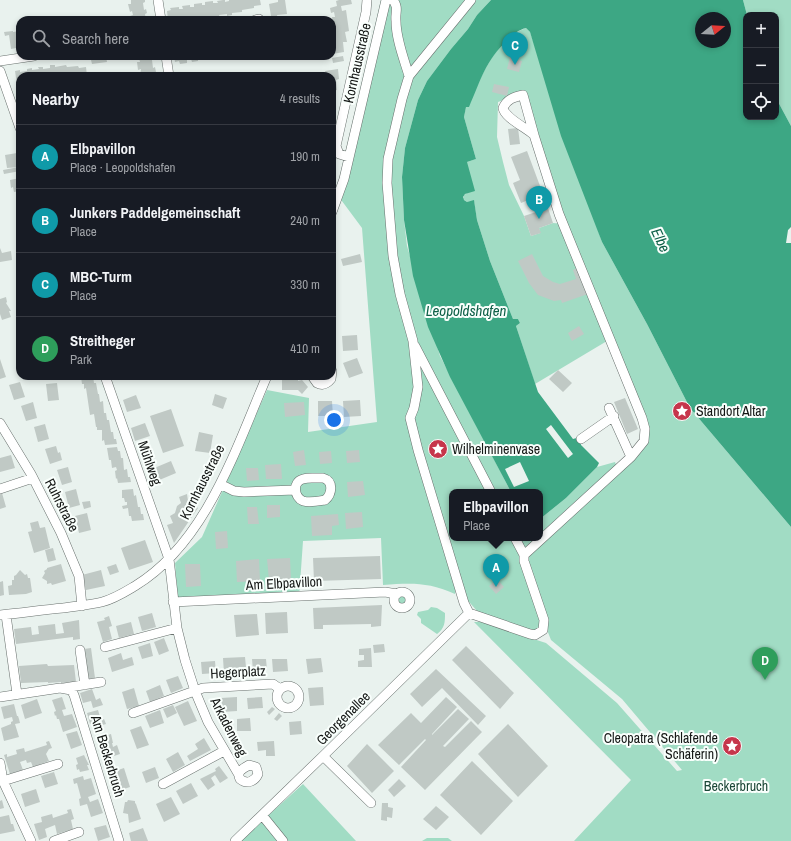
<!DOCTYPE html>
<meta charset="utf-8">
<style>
body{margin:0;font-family:"Archivo Narrow",sans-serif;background:#20242c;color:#f1f3f6}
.controls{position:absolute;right:12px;top:12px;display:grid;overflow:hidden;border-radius:8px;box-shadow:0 2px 6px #0003}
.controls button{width:36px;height:36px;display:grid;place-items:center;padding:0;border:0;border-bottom:1px solid #363941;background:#171b24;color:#f1f3f6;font:20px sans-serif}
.compass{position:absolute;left:695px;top:12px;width:36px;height:36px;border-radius:50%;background:#171b24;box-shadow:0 2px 6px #0003;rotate:72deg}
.you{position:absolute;left:334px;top:420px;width:14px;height:14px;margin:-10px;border:3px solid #fff;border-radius:50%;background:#1a73e8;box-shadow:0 0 0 6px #1a73e833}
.badge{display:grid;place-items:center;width:26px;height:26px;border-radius:50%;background:#db2777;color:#fff;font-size:13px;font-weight:700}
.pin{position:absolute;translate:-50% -33px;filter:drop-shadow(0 1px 2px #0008)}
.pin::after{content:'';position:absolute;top:21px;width:14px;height:12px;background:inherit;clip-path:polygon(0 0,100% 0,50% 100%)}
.popup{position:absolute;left:449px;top:489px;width:94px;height:52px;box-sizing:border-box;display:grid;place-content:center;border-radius:8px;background:#171b24;filter:drop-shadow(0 1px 3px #0005);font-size:13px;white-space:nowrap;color:#9ea1a6}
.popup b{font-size:15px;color:#f1f3f6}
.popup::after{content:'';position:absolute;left:50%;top:100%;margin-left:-8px;border:8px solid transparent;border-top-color:#171b24}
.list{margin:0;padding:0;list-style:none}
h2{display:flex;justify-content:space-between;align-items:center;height:52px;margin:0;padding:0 16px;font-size:17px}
h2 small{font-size:13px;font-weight:400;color:#9ea1a6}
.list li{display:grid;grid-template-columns:26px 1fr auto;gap:12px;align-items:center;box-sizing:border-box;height:64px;padding:0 16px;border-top:1px solid #363941}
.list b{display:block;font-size:15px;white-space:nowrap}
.list p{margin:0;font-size:13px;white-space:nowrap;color:#9ea1a6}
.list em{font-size:13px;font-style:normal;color:#9ea1a6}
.icon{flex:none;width:22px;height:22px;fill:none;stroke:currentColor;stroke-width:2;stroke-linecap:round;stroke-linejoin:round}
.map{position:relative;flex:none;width:791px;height:841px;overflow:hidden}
.search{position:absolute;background:#171b24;box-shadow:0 2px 6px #0003;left:16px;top:16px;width:320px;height:44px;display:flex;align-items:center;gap:10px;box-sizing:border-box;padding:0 14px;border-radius:12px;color:#9ea1a6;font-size:15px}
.panel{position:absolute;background:#171b24;box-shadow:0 2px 6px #0003;left:16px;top:72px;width:320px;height:308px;border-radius:12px}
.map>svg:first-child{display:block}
.green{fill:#a1dcc4;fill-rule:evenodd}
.water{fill:#3da784;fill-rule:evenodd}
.pier{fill:#e9f2ee}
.building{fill:#c0c9c5}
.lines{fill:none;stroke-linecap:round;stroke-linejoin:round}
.minor-casing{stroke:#69716e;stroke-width:10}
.minor{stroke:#fff;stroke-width:9}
.labels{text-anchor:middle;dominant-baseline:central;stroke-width:4;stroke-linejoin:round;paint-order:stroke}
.street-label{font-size:14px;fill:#141715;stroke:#f9fffc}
.poi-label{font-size:14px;fill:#141715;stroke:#f9fffc;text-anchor:start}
.park-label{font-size:14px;fill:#1b4737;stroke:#f9fffc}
.water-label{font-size:15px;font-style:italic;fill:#0f6149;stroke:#f9fffc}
</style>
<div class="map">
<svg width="791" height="841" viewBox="0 0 791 841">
<rect width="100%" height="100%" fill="#e9f2ee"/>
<path class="green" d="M381 0H491L477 15 468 29 451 49 427 81 418 100 405 148 402 177 404 220 407 246 440 356 511 492H452V538H540V519L566 498 597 467 615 462 618 470 637 455 646 423 612 338 535 384 516 326 520 323 518 319H513L490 261 477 220 474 201 467 202 463 199 464 195 467 193V162L476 159 464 117 466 106 468 107C480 80 495 38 526 28L530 32 602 242 647 324 690 408 791 527V841H574L631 780 474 622H481L546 643 617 703 677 771 682 770 622 699 551 640 542 617 539 626 536 630 531 632 477 611 456 587 455 594C428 582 412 583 383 585L381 538 303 541 299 598 178 604 175 563 202 537 267 390 309 398 308 432 377 422 362 228 336 193ZM524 93 565 224 553 223 539 228 540 233 531 236 524 216 509 185 503 162 497 137 498 102Z
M743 0H791V126L776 98V15H747Z
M399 594H403L407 598V603L404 606 402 605 399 603Z
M431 607 437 608 445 613C445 622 445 628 437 634L421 623V619L417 615 418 612 428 610Z
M303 784 356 841H240Z
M427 838H448L452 841H422Z"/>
<path class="water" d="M491 0H743L747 15H746V117H776V98L791 126V227L788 230 786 243H791V527L690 408 647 324 602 242 561 136 530 32 526 28C518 30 514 34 508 40 486 59 480 82 469 107H466L464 117 476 159 467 162 475 191 465 194 463 197 464 200 467 202 474 200 477 220 490 261 513 319H518L520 323 516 326 538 392 573 439 580 437 581 445 599 463 597 467 566 498 540 519V492H511L450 377 428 327 413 276 404 220 402 177 405 148 418 100 427 81 451 49 468 29 477 15ZM701 18H725V42H701Z"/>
<path class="pier" d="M551 425 573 454 568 458 546 429Z
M520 462 529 481 514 487 505 469Z"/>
<path class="building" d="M131 0H145V2L143 3 144 10 146 9 147 13 145 14 146 20H131L130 16 133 15 132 11 130 12 128 4H131Z
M223 0H225V2L229 1V0H260L261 5 254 6V8L242 10V12L232 13V15L227 16V14L219 15 220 17 215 18V16L208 17V19L204 20V18H197V20H168L167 11 171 10 170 8 179 7V9H183L182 6 190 5V7H194V4L202 3V5H205V2L213 1V3H218L217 1Z
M278 0H285L287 14 277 15 278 20H270V16H271L269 4 278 2Z
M339 0H351L352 4 341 6 342 11 346 10 349 31 345 32 347 42H343L344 52 332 54V38H334L333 34 335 33 334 27H336L335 23H333L332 17H335L334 12 331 13 330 8 337 6 336 1Z
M13 31V32L20 31V45L16 46V48L11 49 9 35 5 36 4 32Z
M90 56H106L107 62 92 64Z
M136 56H154V60H152L153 68 155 67 156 72H154V76H140L141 69 138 70 137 62H140L139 58H137Z
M174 56H209L210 59 203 60 202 58H198V61L192 62 191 59 187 60V63L180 64 179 61 175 62Z
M214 56H223V57L214 58Z
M343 56 344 61 333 63 332 58Z
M510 57 522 61 519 72 507 69Z
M50 65H55V67L66 65 67 67 78 66 79 68 86 67 87 76H20V84L17 85 15 71 20 70V72L27 71V69L32 68V70L39 69 38 67H43V69L50 68Z
M338 69 339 79 336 80 337 90 332 91V76H326L325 71Z
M494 84 509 87 507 96 492 92Z
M518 128 520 144 510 145 508 129Z
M527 151 543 194 521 203 513 183 520 180 511 157Z
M17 153 19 167 7 168 5 155Z
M19 167 20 171 4 174 3 170Z
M20 178V191L14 192 13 187 11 188 10 180Z
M17 201H20V208H18Z
M548 208 553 223 539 228 541 233 531 236 524 216Z
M0 248 2 253 11 251 12 260 0 262Z
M360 254 362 262 343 266 341 259Z
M532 254 543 276 553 282 560 284 576 279 573 270 577 268 588 294 562 303 561 300 554 301 538 295 529 283 518 261Z
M332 288H334V292H336V308L335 309 332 310Z
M6 297 7 302 6 303 11 311H9L11 317 2 320 0 314V299Z
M579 326 584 334 572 341 568 333Z
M357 335 358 350 343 351 342 336Z
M357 358 363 373 349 378 343 363Z
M0 359 6 377 0 379Z
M558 370 572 383 563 392 549 379Z
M93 376 94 383H96L98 394H99L100 402 103 401 104 413H106L107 420H109L111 432H113L114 439H116L117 444 105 445 104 440 102 441V430H97V427H96L94 414 90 415 86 388 84 389V384H82L81 377Z
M282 377H298V381L302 380 308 387 302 394 298 390H282Z
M20 382 25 397 14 400 9 385Z
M57 383 59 400 48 401 46 384Z
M215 394 227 398 223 409 212 405Z
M136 395 141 408 127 412 123 400Z
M625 398 638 429 627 434 614 402Z
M360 400 361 416 344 417 343 401Z
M318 401H332L333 416H318Z
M33 402 37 418 26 421 21 406Z
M304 402 305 415 285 417 284 403Z
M171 409 184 446 163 453 150 416Z
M145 423 150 436 135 441 131 428Z
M45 424 49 439 38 442 34 427Z
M199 432 213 435 210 453 195 451Z
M56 446 58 453 60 452 62 460 50 464 45 449Z
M117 447 118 451H120L121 458H123L124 470 127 469 128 477H130L131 482 118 483 117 478 116 479 115 471 117 470 116 467 112 468 111 460H109L107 448Z
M304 450 306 465 295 466 293 452Z
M359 450 360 462 347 463 346 451Z
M331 451 332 463 320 464 319 452Z
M11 455 15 468 0 472V458Z
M171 461 176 473 157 481 152 469Z
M281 464 282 479H266L265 465Z
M68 467 72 482 62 485 57 470Z
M246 468H258L259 480 247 481Z
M363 481 365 495 348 497 347 482Z
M76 489 80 505 69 508 65 492Z
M133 489 134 496 136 495 138 507H140L141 514H143L144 520 132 521 131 516H129L128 508 123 509 122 506 127 505V502H125L124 498H122V490Z
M2 493 6 507 0 509V494Z
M187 494 188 501 198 508 174 543 167 525 173 523 170 516 175 513 177 506 181 503 179 497Z
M90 501 91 507 84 509 82 502Z
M267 505H280V517L267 518Z
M247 507H257L259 524H248Z
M362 512 363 527 346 529 345 513Z
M87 513 91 530 79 533 75 516Z
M338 514 339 525 332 526V535L312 536 311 516Z
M38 521 40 528 45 527 50 548 34 553 28 532 32 531 30 523Z
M227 531 228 548 216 549 215 532Z
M145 540 153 562 129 570 121 548Z
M53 548 56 560 48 562 45 550Z
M380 556 381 579 314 581 313 558Z
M290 558 291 579 269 580 267 559Z
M259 559 260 581 237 582 236 561Z
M61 564 66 581 52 585 51 583 47 584V581L42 578 45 573 44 571 47 569V568Z
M116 564 119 572 110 575 107 567Z
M185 564H200L201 586 186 587Z
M20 570 25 575 27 574 28 578H30L32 592 26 594 9 595 8 586 12 585V580H14V576L16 575Z
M101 570 105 586 86 590 82 575Z
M497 579 504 587 496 594 489 586Z
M3 581 4 595 0 596V582Z
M382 605 381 626 371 627V624L323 625V629H314L313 608Z
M287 612 288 633 266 634 265 613Z
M152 613 156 627 142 631 138 617Z
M257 614 259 635 236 637 234 615Z
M109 616 112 626 109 627 112 639 103 642 97 622 105 620 104 618Z
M79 620 80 639 73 640V637L16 644 14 629 31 627 32 635 39 634 38 626 55 624 56 634 64 633 62 623Z
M131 622 134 634 119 638 116 626Z
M164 638 169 651 159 655 154 642Z
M150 643 153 656 142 659 138 647Z
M384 644 385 652 374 653 373 645Z
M466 646 514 693 500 709 452 660Z
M91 648 95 678 88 679 84 649Z
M371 648 372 667H358V661L364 660V655H359V649Z
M121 653 123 660 132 657 134 665 112 672 108 658Z
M245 657 246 667H239V673L224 674 223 658Z
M321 658 323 672 308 674 306 659Z
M252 659H266L267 670 253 671Z
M272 659H287L288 671 273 672Z
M215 661 216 673 202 674 201 662Z
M47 664 48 666 74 665 76 682 61 683V682L48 683V682L21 683 19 666Z
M436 669 486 716 478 725 442 688 422 707 410 694Z
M178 676 183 688 171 693 166 680Z
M160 685 164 696 150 702 146 691Z
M323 687 324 705 310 706 308 688Z
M134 688 139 706 127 709 122 692Z
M92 689 96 700 100 698 103 705 93 708 91 701 83 703 80 693Z
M62 697 66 709 62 710 64 716 72 714 77 727 63 732 59 719H57L56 715 55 716 54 712 56 711 52 700Z
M237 697V711L222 712 221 698Z
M262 697 263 708 248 709 247 698Z
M446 697 457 707 432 734V735L458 709 469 719 443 746 445 747 471 721 482 732 425 790 401 767 426 740 425 739 399 765 378 745 411 713 421 723Z
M37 699 42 713 25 719 21 705Z
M188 701 197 721 184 726 175 707Z
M14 704 17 716H18L19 719 20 723 15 724 19 737 4 741 1 728 11 724V722L13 721 12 717 4 719 1 707Z
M173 705 177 713 167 718 163 709Z
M272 707 275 709 269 715 267 712Z
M98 710 101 720 104 719 106 724 95 727 94 723 90 724 87 713Z
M160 710 164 723 150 728 145 716Z
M279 713 282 716 277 721 274 719Z
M250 718 251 731H237V719Z
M301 721 302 734 290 735 289 722Z
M508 724 548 766 518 797 478 754Z
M141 726 149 745 137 749 130 730Z
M77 731 82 745 71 749 66 734Z
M111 734 113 743H112L113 747 117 745 120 754 114 756V755L110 756V755L104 756 102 746H100L98 738Z
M204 738 211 750 190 761 187 756 198 749 195 744Z
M49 741 52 748 49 749 46 754 49 761 33 767 31 762 27 763 26 760 20 762 23 770 10 774 4 755 7 754V757L17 754 16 750 24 748 25 752 47 745 46 742Z
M274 741 275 756H266V750L258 751 257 742Z
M367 744 394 771 372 793 347 766Z
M178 752 185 765 173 772 166 759Z
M84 755 89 765H87L89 770 80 772 79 769 77 770 76 765 78 764 76 758Z
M472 761 513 801 481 835 440 795Z
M219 766 228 778 220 783 215 775 211 778 215 785 208 790 200 779 216 771 215 769Z
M155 767 159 778 146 783 142 772Z
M124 768 130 787 121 790 114 774 118 772V770Z
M54 772 58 784 45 788 41 776Z
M83 776 84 780 91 778 96 794 88 797 90 802 98 799 103 813 91 817 87 804 80 806 79 799 81 798 77 783 74 784 73 779Z
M399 779 406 786 394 797 388 790Z
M191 783 198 796 183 804 176 791Z
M36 789 40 802 25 807 21 794Z
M171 797 180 814 164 822 156 804Z
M2 800 4 808 0 809V801Z
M128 800 135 801V803L136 804 141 819 129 823 128 814 123 813 125 802H127Z
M382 803H388V807L393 808 392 818 387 817V821L381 820Z
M436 806 449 817 436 830 423 819Z
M71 809 74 819 71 820 73 829 57 834 55 825 45 829 47 837 39 840 34 824 42 822 41 817 52 814 53 818 68 813 67 810Z
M9 815 11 824H13L15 831 0 834V817Z
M106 825 110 837 98 841 94 828Z
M143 828 148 841H131L129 833Z"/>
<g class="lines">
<defs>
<path id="minor" d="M158 0 161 20
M393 0C399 8 395 12 396 21 396 39 404 59 409 76
M255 20 259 19
M166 56 169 76
M0 61 34 56
M0 71 20 128
M349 157 339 154 336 146 366 12 367 0
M332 212 344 179 386 0
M415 346 491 492
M105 376 169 559 177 628 185 660 195 691 208 722 239 775
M312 376 317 383C323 386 327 384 331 379L332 371
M609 408 631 457
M0 423 31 474 61 533 79 576 82 606
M581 439 614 416
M312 478C316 478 320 478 323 478 334 481 332 494 325 500 319 501 310 503 303 501 294 497 292 482 303 479 306 478 310 478 312 478Z
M220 484 234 491 244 492 295 490
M0 489 33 478
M515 538 524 555
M394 600a8 8 0 1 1 16 0a8 8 0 1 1-16 0Z
M173 602 385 592 397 594
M469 613 530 634 535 635 543 630 544 620 524 561V555L631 457 644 441 645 429 642 418 559 214 534 135C525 127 505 118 503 108 507 99 514 97 523 95L534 135
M469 613 464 603 418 450 410 418 414 408 418 387 413 341 400 294 393 256 387 183 388 159 402 99 409 76 471 0
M0 615C21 613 42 610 63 608 76 606 90 605 102 602 114 599 125 592 135 586 206 543 236 448 267 376
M6 615 17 694
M105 647 177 628
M80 650 85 685
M277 697a11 11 0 1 1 22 0a11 11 0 1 1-22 0Z
M64 688 101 682
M0 697 60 688 71 690 74 695 119 841
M133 713 203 688 273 684 280 689
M323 756 371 803
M0 763 3 781 31 841
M249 765 256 767 258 774C255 781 247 785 240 779 236 771 243 769 249 765Z
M3 781 58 764
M163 784 224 751
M262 815 283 841
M54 841 79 832
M235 841 323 756 469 613"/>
</defs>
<use href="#minor" class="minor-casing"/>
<use href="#minor" class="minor"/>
</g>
<defs>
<symbol id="sight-disc" viewBox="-11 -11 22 22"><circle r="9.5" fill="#c6364b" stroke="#f9fffc"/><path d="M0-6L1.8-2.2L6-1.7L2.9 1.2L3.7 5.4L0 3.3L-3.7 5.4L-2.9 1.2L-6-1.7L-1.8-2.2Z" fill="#fff"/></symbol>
</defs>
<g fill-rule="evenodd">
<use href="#sight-disc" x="671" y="400" width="22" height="22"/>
<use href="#sight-disc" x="427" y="438" width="22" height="22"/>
<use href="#sight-disc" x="721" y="735" width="22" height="22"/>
</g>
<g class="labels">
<g class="street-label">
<text transform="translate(357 63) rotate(-77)">Kornhausstraße</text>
<text transform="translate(150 463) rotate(71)">Mühlweg</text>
<text transform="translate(202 482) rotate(-63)">Kornhausstraße</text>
<text transform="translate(62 505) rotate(63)">Ruhrstraße</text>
<text transform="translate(284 583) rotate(-3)">Am Elbpavillon</text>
<text transform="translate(238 672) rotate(-3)">Hegerplatz</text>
<text transform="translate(343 718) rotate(-45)">Georgenallee</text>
<text transform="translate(229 727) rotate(63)">Arkadenweg</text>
<text transform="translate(108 756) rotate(73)">Am Beckerbruch</text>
</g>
<g class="poi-label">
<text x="696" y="411">Standort Altar</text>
<text x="452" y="449">Wilhelminenvase</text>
<text x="718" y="738" text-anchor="end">Cleopatra (Schlafende<tspan x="718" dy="16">Schäferin)</tspan></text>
</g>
<g class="park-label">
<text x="736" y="786">Beckerbruch</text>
</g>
<g class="water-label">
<text transform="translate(661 240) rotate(65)">Elbe</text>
<text x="466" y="310">Leopoldshafen</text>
</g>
</g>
</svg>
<div class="controls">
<button>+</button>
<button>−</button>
<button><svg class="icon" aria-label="locate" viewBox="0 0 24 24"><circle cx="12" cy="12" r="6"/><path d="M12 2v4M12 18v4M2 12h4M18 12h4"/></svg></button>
</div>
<svg class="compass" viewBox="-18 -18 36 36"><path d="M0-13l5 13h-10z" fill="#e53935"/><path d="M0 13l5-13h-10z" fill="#9ea1a6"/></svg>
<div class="you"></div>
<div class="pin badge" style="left:496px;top:587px;background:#0f9aa8">A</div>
<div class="popup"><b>Elbpavillon</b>Place</div>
<div class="pin badge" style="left:539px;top:219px;background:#0f9aa8">B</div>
<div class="pin badge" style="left:515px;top:65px;background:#0f9aa8">C</div>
<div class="pin badge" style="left:765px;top:680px;background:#2e9e5b">D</div>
<div class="search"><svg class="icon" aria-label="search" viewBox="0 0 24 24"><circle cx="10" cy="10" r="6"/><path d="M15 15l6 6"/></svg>Search here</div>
<section class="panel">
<h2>Nearby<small>4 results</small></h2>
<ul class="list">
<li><span class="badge" style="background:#0f9aa8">A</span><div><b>Elbpavillon</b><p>Place · Leopoldshafen</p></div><em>190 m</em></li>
<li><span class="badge" style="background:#0f9aa8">B</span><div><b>Junkers Paddelgemeinschaft</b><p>Place</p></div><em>240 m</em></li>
<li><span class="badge" style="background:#0f9aa8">C</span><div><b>MBC-Turm</b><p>Place</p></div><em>330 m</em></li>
<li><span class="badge" style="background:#2e9e5b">D</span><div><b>Streitheger</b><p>Park</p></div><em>410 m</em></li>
</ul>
</section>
</div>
